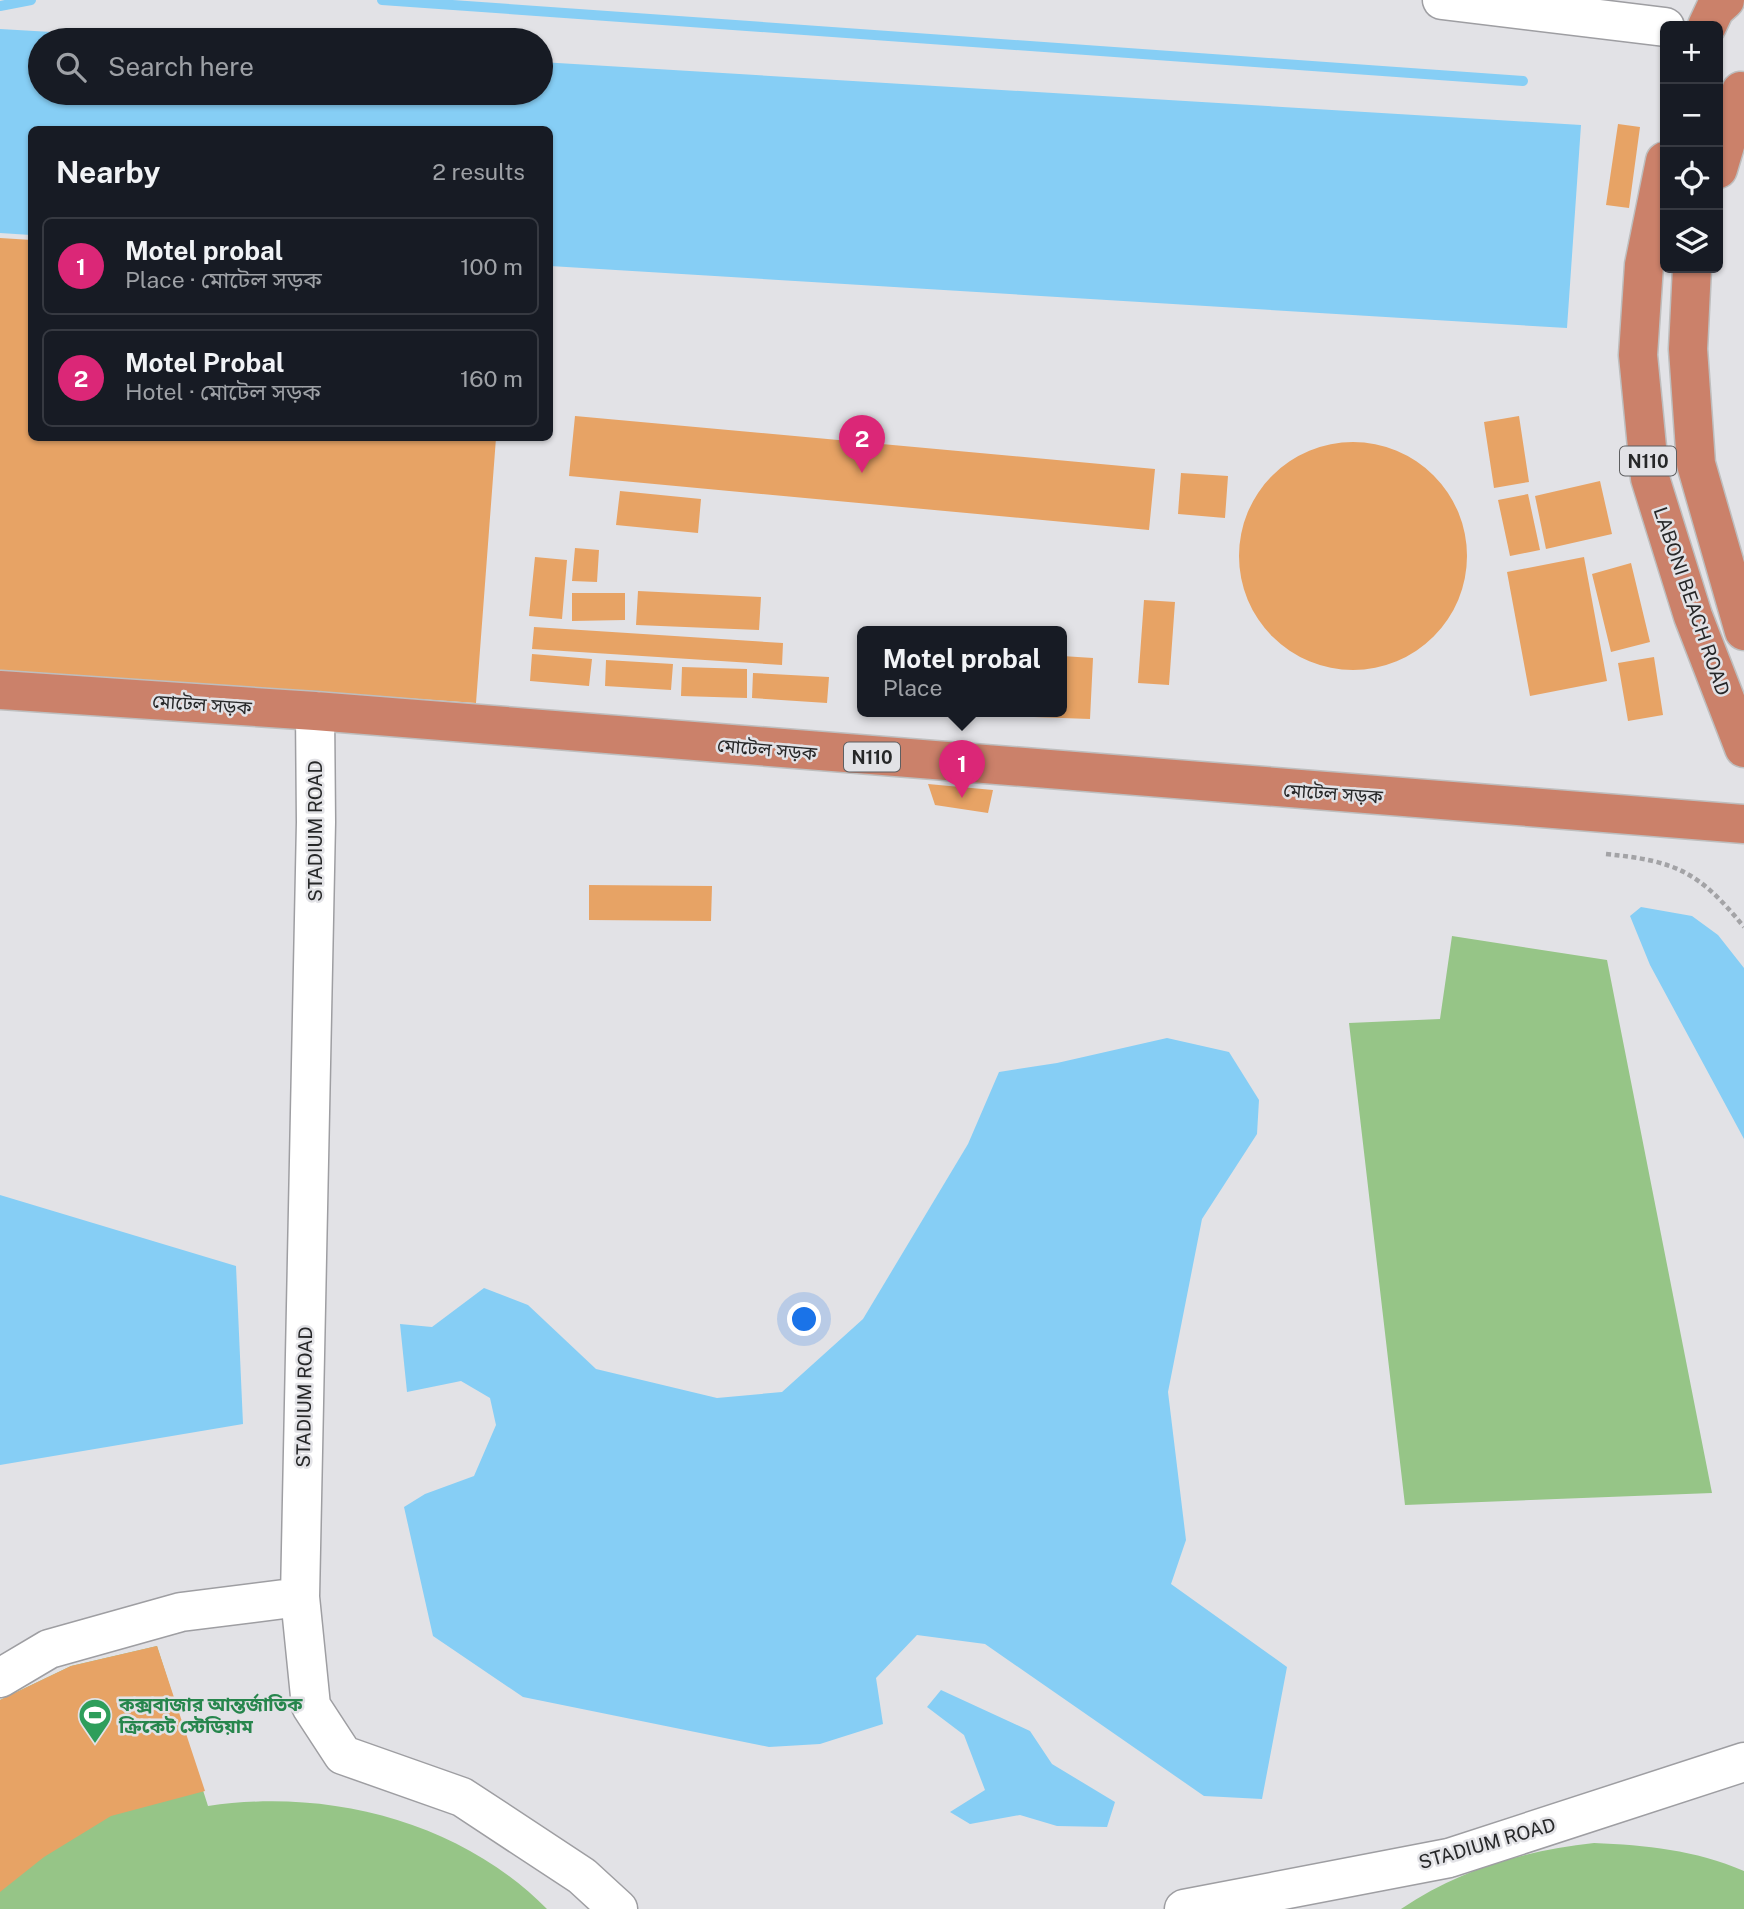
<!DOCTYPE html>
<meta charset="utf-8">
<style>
body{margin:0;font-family:"Public Sans","Noto Sans Bengali",sans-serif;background:#242831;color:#f1f3f6}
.controls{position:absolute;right:21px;top:21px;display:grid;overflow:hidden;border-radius:10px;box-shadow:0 2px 5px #0004}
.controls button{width:63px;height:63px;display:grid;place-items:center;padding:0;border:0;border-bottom:2px solid #363941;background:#171b24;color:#f1f3f6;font:35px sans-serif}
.you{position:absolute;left:805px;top:1320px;width:24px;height:24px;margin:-18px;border:5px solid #fff;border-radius:50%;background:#1a73e8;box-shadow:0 0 0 10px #1a73e833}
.badge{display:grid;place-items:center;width:46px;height:46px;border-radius:50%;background:#db2777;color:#fff;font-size:23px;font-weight:700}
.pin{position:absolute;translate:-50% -58px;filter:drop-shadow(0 2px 4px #0008)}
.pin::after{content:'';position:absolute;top:37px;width:24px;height:21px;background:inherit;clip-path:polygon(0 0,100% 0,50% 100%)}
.popup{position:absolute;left:857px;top:626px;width:210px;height:91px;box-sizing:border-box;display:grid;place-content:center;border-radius:10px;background:#171b24;filter:drop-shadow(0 2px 5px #0005);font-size:23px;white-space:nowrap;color:#9ea1a6}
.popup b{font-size:26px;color:#f1f3f6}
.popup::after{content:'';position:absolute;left:50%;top:100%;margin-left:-14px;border:14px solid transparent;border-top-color:#171b24}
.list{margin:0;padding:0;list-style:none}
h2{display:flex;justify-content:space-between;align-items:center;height:91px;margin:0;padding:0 28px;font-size:30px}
h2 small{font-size:23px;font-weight:400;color:#9ea1a6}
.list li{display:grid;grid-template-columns:46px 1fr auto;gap:21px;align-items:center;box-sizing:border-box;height:98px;margin:0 14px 14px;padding:0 14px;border:2px solid #363941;border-radius:10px}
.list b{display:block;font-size:26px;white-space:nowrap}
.list p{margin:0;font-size:23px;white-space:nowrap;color:#9ea1a6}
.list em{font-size:23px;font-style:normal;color:#9ea1a6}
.icon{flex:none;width:38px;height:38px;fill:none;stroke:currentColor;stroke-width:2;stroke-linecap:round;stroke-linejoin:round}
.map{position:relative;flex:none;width:1744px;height:1909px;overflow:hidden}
.search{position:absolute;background:#171b24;box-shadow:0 2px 5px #0004;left:28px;top:28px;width:525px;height:77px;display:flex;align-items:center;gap:18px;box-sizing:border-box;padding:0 24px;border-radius:38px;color:#9ea1a6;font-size:26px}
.panel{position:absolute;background:#171b24;box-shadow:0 2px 5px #0004;left:28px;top:126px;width:525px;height:315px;border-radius:10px}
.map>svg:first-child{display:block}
.green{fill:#96c587}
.water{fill:#86cef5}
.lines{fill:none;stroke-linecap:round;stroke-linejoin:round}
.stream{stroke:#86cef5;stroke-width:10}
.building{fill:#e7a365}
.minor-casing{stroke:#9e9ea2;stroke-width:41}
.highway-casing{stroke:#bebebe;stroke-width:41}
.path{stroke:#a3a3a6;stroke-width:4.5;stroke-dasharray:5 3.5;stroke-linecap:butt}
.minor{stroke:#fff;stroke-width:38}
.highway{stroke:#cb816a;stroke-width:38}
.labels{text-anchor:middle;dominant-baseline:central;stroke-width:5;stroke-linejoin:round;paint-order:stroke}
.shield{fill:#e2e2e6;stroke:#5e5f61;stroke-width:2}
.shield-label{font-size:18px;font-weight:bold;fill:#262728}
.street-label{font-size:19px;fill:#262728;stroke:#e2e2e6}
.leisure-label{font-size:19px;font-weight:bold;fill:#27864d;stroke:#e2e2e6;text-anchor:start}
</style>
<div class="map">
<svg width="1744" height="1909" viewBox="0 0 1744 1909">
<rect width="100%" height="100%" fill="#e2e2e6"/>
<path class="green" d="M1452 936 1607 960 1712 1493 1405 1505 1349 1023 1440 1019Z
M157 1646 208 1806C328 1788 460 1821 547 1909H0V1700L71 1666Z
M1594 1843C1646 1845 1695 1850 1744 1871V1909H1401C1460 1869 1523 1851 1594 1843Z"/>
<path class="water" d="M0 29 189 40H40V93H541V62L1581 125 1567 328 550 266V130H32L31 235 0 233Z
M1641 907 1692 916 1718 935 1744 968V1139L1650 965 1630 916Z
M1167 1038 1229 1052 1259 1100 1257 1134 1202 1219 1168 1392 1186 1540 1171 1584 1287 1667 1262 1799 1204 1796 985 1644 917 1635 876 1678 883 1724 820 1744 769 1747 523 1697 433 1636 404 1507 425 1494 474 1476 496 1425 490 1398 461 1381 407 1392 400 1324 432 1327 484 1288 528 1305 596 1369 717 1398 782 1392 863 1319 968 1144 999 1072 1057 1063Z
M0 1195 236 1266 243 1424 0 1465Z
M941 1690 1030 1731 1052 1764 1115 1802 1107 1827 1057 1826 1020 1815 970 1824 950 1812 985 1790 964 1735 927 1707Z"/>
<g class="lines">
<path class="stream" d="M382 0 1523 81
M0 6 31 0"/>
</g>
<path class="building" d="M1618 124 1640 127 1629 208 1606 205Z
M0 238 32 240V438H496L476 703 0 670Z
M575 416 1155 469 1149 530 569 476Z
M1519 416 1529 482 1494 488 1484 422Z
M1239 556a114 114 0 1 1 228 0a114 114 0 1 1-228 0Z
M1181 473 1228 476 1225 518 1178 514Z
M1600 481 1612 534 1546 549 1535 496Z
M620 491 701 499 698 533 616 525Z
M1528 494 1540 550 1510 556 1498 500Z
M575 548 599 550 597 582 572 581Z
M535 557 567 560 562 619 529 616Z
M1584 557 1607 681 1530 696 1507 572Z
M1631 563 1650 642 1611 652 1592 574Z
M638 591 761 597 759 630 636 625Z
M572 593H625V620L572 621Z
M1144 600 1175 602 1169 685 1138 683Z
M534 627 783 643 782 665 532 649Z
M532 654 592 659 589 686 530 681Z
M1062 656 1093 658 1090 719 1034 717V712H1062Z
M1654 657 1663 715 1628 721 1618 663Z
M606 660 673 664 671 690 605 686Z
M682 667 747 669V698L681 696Z
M753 673 829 677 827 703 752 698Z
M928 784 993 790 988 813 935 805Z
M589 885 712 886 711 921 589 920Z
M157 1646 205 1791 111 1816 44 1857 0 1892V1700L71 1666Z"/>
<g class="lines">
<defs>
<path id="minor" d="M1442 0 1665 27
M315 711 316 822 300 1597 311 1706 343 1755 462 1797 582 1876 618 1909
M0 1678 49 1649 181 1612 300 1597
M1184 1909 1449 1858 1744 1762"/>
<path id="highway" d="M1707 26 1715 9 1725 0
M1665 161 1644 265 1638 355 1650 478 1693 616 1744 748
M1718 169 1741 91
M1692 268 1688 349 1696 464 1744 631
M0 690 315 711 1744 824"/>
</defs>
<use href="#minor" class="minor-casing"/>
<use href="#highway" class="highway-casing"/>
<path class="path" d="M1606 854C1677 861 1699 872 1744 927"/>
<use href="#minor" class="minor"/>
<use href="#highway" class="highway"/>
</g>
<defs>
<symbol id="stadium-pin" viewBox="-11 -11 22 30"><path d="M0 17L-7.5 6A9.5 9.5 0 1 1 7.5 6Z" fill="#2e9e5b" stroke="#e2e2e6"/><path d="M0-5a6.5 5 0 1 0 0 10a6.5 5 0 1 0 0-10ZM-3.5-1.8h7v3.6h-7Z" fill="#fff"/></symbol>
</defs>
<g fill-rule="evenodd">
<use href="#stadium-pin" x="76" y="1696" width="38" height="52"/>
</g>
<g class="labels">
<g class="shield">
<rect x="1620" y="446.5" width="56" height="29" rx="5"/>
<rect x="844" y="742.5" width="56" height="29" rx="5"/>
</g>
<g class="shield-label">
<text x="1648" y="461">N110</text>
<text x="872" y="757">N110</text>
</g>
<g class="street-label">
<text transform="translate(1692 601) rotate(71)">LABONI BEACH ROAD</text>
<text transform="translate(202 704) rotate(4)">মোটেল সড়ক</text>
<text transform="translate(767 749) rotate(5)">মোটেল সড়ক</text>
<text transform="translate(1333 793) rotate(4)">মোটেল সড়ক</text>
<text transform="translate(315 831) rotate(-90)">STADIUM ROAD</text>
<text transform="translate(304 1397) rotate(-89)">STADIUM ROAD</text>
<text transform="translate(1487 1843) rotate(-16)">STADIUM ROAD</text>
</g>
<g class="leisure-label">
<text x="119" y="1704">কক্সবাজার আন্তর্জাতিক<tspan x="119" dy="22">ক্রিকেট স্টেডিয়াম</tspan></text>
</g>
</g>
</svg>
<div class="controls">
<button>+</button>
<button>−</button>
<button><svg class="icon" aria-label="locate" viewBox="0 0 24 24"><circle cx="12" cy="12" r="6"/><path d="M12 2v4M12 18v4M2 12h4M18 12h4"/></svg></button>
<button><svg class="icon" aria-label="layers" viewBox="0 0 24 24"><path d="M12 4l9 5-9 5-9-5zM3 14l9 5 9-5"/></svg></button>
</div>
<div class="you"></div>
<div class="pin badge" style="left:962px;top:798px">1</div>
<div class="popup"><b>Motel probal</b>Place</div>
<div class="pin badge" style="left:862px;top:473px">2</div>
<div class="search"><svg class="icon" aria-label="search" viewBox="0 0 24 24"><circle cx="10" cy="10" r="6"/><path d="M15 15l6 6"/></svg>Search here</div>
<section class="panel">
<h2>Nearby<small>2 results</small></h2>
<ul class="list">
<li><span class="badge">1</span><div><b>Motel probal</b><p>Place · মোটেল সড়ক</p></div><em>100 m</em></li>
<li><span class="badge">2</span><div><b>Motel Probal</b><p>Hotel · মোটেল সড়ক</p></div><em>160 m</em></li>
</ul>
</section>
</div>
